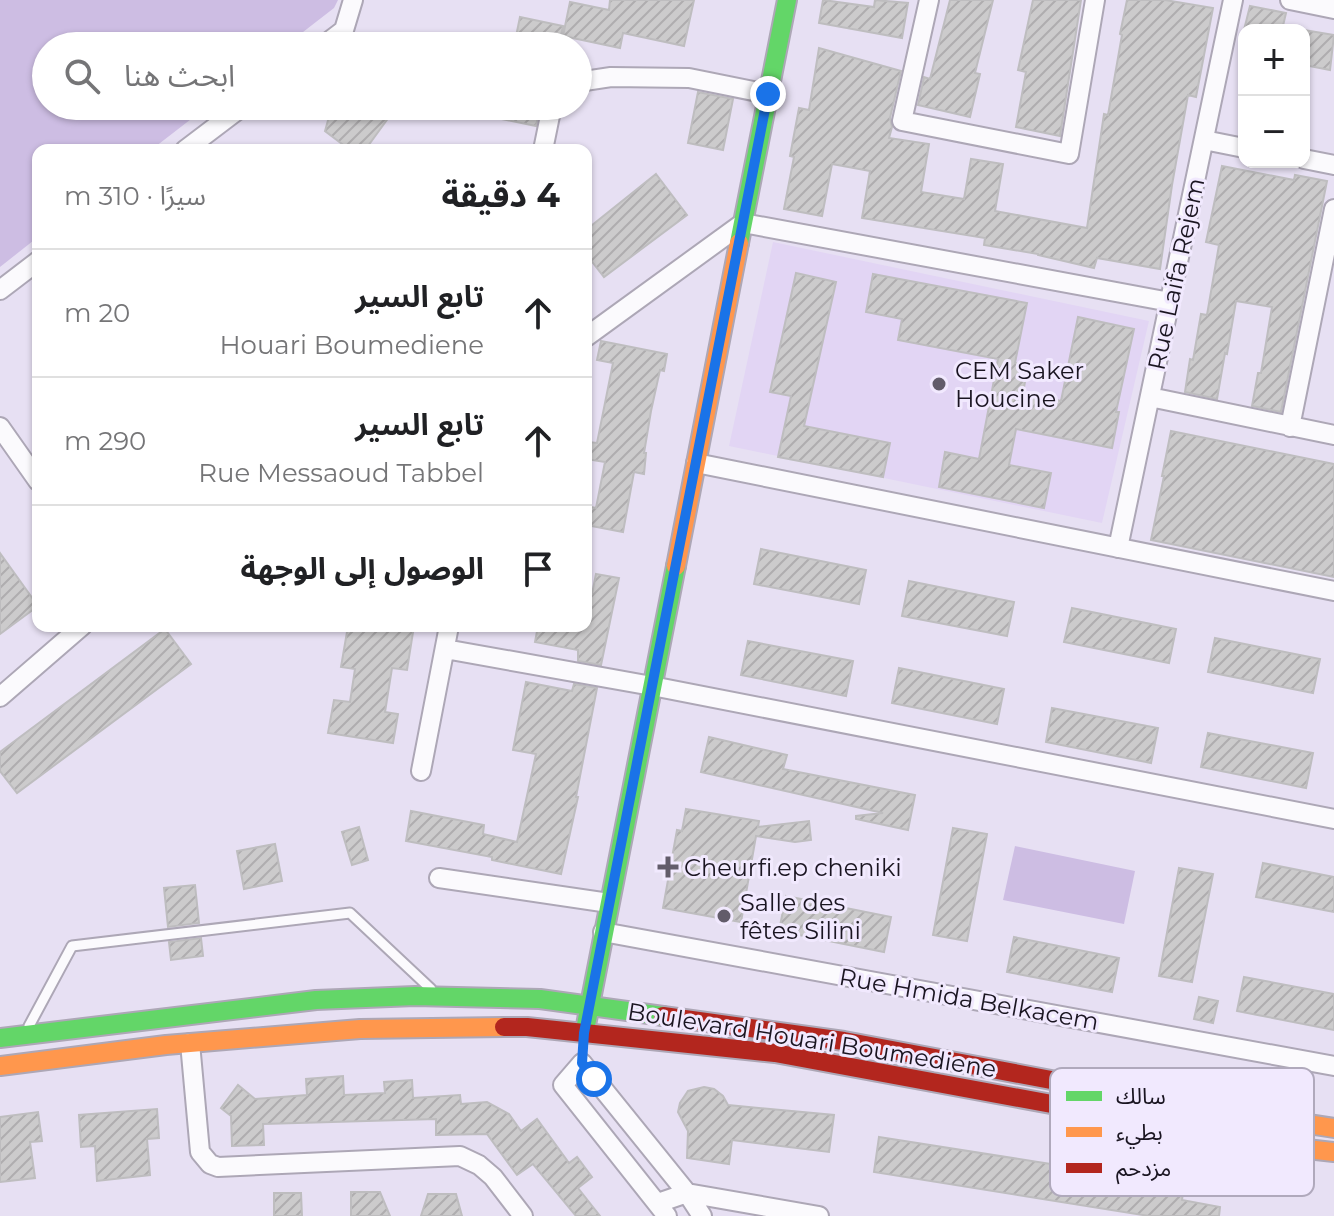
<!DOCTYPE html>
<html lang="ar">
<meta charset="utf-8">
<style>
body{margin:0;font-family:Montserrat,"Noto Sans Arabic",sans-serif;background:#f2f2f2;color:#202124;direction:rtl}
.controls{position:absolute;right:24px;top:24px;display:grid;overflow:hidden;border-radius:16px;box-shadow:0 2px 6px #0004}
.controls button{width:72px;height:72px;display:grid;place-items:center;padding:0;border:0;border-bottom:2px solid #e0e0e0;background:#fff;color:#202124;font:40px sans-serif}
.stop{position:absolute;width:24px;height:24px;margin:-18px;border:6px solid #1a73e8;border-radius:50%;background:#fff}
.stop.end{background:#1a73e8;border-color:#fff;box-shadow:0 2px 8px #0008}
.list{margin:0;padding:0;list-style:none}
h2{display:flex;justify-content:space-between;align-items:center;height:104px;margin:0;padding:0 32px;font-size:34px}
h2 small{font-size:26px;font-weight:400;color:#757577}
.list li{display:grid;grid-template-columns:52px 1fr auto;gap:24px;align-items:center;box-sizing:border-box;height:128px;padding:0 32px;border-top:2px solid #e0e0e0}
.list b{display:block;font-size:30px;white-space:nowrap}
.list p{margin:0;font-size:26px;white-space:nowrap;color:#757577}
.list em{font-size:26px;font-style:normal;color:#757577}
.icon{flex:none;width:44px;height:44px;fill:none;stroke:currentColor;stroke-width:2;stroke-linecap:round;stroke-linejoin:round}
.map{position:relative;flex:none;width:1334px;height:1216px;overflow:hidden;direction:ltr}
.search{position:absolute;background:#fff;box-shadow:0 2px 6px #0004;left:32px;top:32px;width:560px;height:88px;display:flex;align-items:center;gap:20px;box-sizing:border-box;padding:0 28px;border-radius:44px;color:#757577;font-size:30px}
.panel{position:absolute;background:#fff;box-shadow:0 2px 6px #0004;left:32px;top:144px;width:560px;height:488px;border-radius:16px;direction:rtl}
.map>svg:first-child{display:block}
.built{fill:#e2d5f4}
.grass{fill:#cdbde3}
.building{fill:url(#building-hatch);stroke:#bebdbf;stroke-width:2}
.lines{fill:none;stroke-linecap:round;stroke-linejoin:round}
.lane-casing{stroke:#ada7b6;stroke-width:13}
.street-casing{stroke:#ada7b6;stroke-width:22}
.fast-casing{stroke:#ada7b6;stroke-width:22}
.slow-casing{stroke:#ada7b6;stroke-width:22}
.jam-casing{stroke:#ada7b6;stroke-width:22}
.lane{stroke:#fbfafd;stroke-width:9}
.street{stroke:#fbfafd;stroke-width:18}
.fast{stroke:#63d668;stroke-width:18}
.slow{stroke:#ff974d;stroke-width:18}
.jam{stroke:#b3261e;stroke-width:18}
.route{stroke:#1a73e8;stroke-width:10}
.poi-dot{fill:#625c6a;stroke:#f1e9fe;stroke-width:3}
.labels{text-anchor:middle;dominant-baseline:central;stroke-width:6;stroke-linejoin:round;paint-order:stroke}
.street-label{font-size:24px;fill:#1a1521;stroke:#f1e9fe}
.poi-label{font-size:24px;fill:#1a1521;stroke:#f1e9fe;text-anchor:start}
.key{fill:#f1e9fe;stroke:#b0a9bc;stroke-width:2}
.key-label{font-size:22px;fill:#1a1521}
</style>
<div class="map">
<svg width="1334" height="1216" viewBox="0 0 1334 1216">
<defs>
<pattern id="building-hatch" width="6" height="6" patternUnits="userSpaceOnUse" patternTransform="scale(2)"><rect width="6" height="6" fill="#cccbcc"/><path d="M-1 1l2-2M0 6l6-6M5 7l2-2" fill="none" stroke="#afadaf"/></pattern>
</defs>
<rect width="100%" height="100%" fill="#e7e0f3"/>
<path class="built" d="M773 242 1149 321 1102 523 729 446Z"/>
<path class="grass" d="M0 0H338L334 8 285 46H46V106H208L151 150H38V237L0 267Z
M1015 846 1135 871 1124 924 1003 900Z"/>
<path class="building" d="M610 0H694L684 46 623 33 620 48 563 36 570 2 609 10Z
M823 0 874 7 875 0 908 3 902 38 819 23Z
M950 0H993L975 73 980 74 970 117 918 105 924 77 930 79Z
M1033 0H1081L1060 136 1016 127 1026 72 1018 70Z
M1127 0H1165L1213 8 1196 97 1188 95 1172 185 1160 269 1097 258 1094 268 1038 255V254L984 245 985 238 862 218 870 171 832 164 822 216 784 209 794 157 790 156 799 108 809 110 819 48 901 71 890 118 892 127 889 138 929 144 921 192 964 199 971 159 1003 164 995 211 1087 228 1104 114 1108 115 1122 35 1120 34Z
M1250 6 1286 13 1282 30H1244Z
M520 17 563 26 559 46H514Z
M1304 30 1334 35 1330 70 1304 65Z
M698 92 733 99 723 150 688 143Z
M332 106H397L365 150H350L325 131Z
M478 106H540L536 126 477 114Z
M1222 166 1294 180 1295 175 1327 181 1281 412 1252 406 1258 373H1261L1272 307 1236 301 1227 354 1225 353 1217 399 1185 392 1190 359 1193 360 1201 314 1207 315 1219 245 1206 242Z
M656 174 687 215 604 277 586 254V230Z
M796 273 836 282 804 426 890 443 883 477 778 457 791 396 770 392Z
M873 274 1027 303 1015 363 1028 365 1023 393 1061 401 1078 317 1134 329 1116 412H1119L1112 448 1016 429 1009 465 1051 473 1044 508 939 487 945 452 979 459 998 359 898 340 902 319 866 312Z
M601 341 667 354 664 371 660 370 651 411 644 453H646L644 474 634 472 623 532 586 525V506L596 508 605 462 586 459 589 442 597 443 613 363 597 360Z
M1171 431 1334 464V577L1151 540 1164 476H1162Z
M761 549 866 570 859 604 754 584Z
M0 553 38 606 0 634Z
M596 574 619 578 601 665 578 661V650L535 642 538 626H586V593L592 594Z
M909 581 1014 602 1007 636 902 616Z
M1072 608 1176 629 1169 663 1064 642Z
M348 626H414L407 670 392 668 385 712 398 714 393 743 328 733 334 700 350 702 355 669 341 667Z
M165 629 191 664 17 793 0 771V752Z
M1215 638 1320 659 1313 693 1208 672Z
M748 641 853 661 846 696 741 675Z
M899 668 1004 689 997 724 892 703Z
M526 682 572 691 574 684 597 688 576 797H578L561 874 492 860V857L406 841 411 811 484 825 483 834 517 842 536 754 513 750Z
M1052 708 1158 728 1151 763 1046 742Z
M1208 733 1313 753 1306 788 1201 767Z
M709 737 787 755 783 769 915 795 908 830 856 819V816L883 813 701 772Z
M686 809 759 821 758 827 809 821 811 840 795 842 756 836 741 922 663 908 677 830 682 831Z
M359 827 368 860 352 865 342 832Z
M953 828 987 834 967 941 933 935Z
M275 844 282 881 244 889 237 851Z
M1263 863 1334 877V912L1256 897Z
M1179 868 1213 874 1192 982 1159 976Z
M195 885 199 923 168 927 164 888Z
M786 896 891 917 884 952 779 931Z
M1014 937 1119 958 1112 992 1007 972Z
M201 938 203 956 171 960 169 942Z
M1244 977 1334 994V1030L1237 1011Z
M1199 997 1218 1001 1213 1023 1194 1019Z
M343 1076 344 1095 385 1093 384 1082 412 1080 413 1098 460 1095 461 1104 487 1102 509 1114 521 1131 537 1119 569 1163 577 1157 592 1177 578 1188 600 1216H576L533 1164 517 1175 487 1134 436 1135V1119L263 1124 264 1145 232 1146 231 1116 221 1108 238 1085 255 1099 307 1095 306 1079Z
M704 1087 714 1089 723 1096 728 1105 834 1115 829 1152 732 1140 729 1164 687 1158 688 1131 678 1112 680 1103 688 1091Z
M157 1109 159 1138 147 1139 150 1175 97 1181 95 1146 81 1147 79 1115Z
M38 1112 42 1141 30 1142 35 1178 0 1182V1117Z
M879 1137 1184 1185 1182 1200 1220 1207 1219 1216H1149L874 1172Z
M351 1192H380L390 1216H351Z
M274 1193H301L302 1216H274Z
M428 1194H456L462 1216H421Z"/>
<g class="lines">
<defs>
<path id="lane" d="M29 1026 72 946 350 913 431 989"/>
<path id="street" d="M929 0 902 121 1069 154 1095 0
M1290 0 1334 9
M323 46 344 30 353 0
M578 82 611 77 689 78 768 94
M1204 140 1244 148
M185 150 243 106
M543 150 552 106
M1304 159 1334 165
M0 290 38 261
M586 337 743 223 1170 302
M1150 397 1334 435
M0 427 38 481
M1290 427 1334 209
M696 463 1334 591
M1118 548 1233 0
M445 649 652 686 1334 819
M0 697 82 626
M421 771 449 626
M439 878 609 903
M603 932 1334 1066
M190 1043 200 1152 210 1164 218 1167 460 1156 479 1165 493 1177 523 1216
M582 1063 563 1085 667 1216
M582 1063 687 1193 702 1216
M658 1203 687 1193 819 1216"/>
<path id="fast" d="M739 243 787 0
M586 1025 676 566
M0 1038 316 1000 415 996 540 999 663 1016"/>
<path id="slow" d="M676 566 739 243
M0 1066 166 1045 360 1029 504 1027
M1184 1105 1334 1128
M1149 1122 1280 1146 1334 1152"/>
<path id="jam" d="M663 1016 844 1041 1184 1105
M504 1027H527L775 1053 1149 1122"/>
</defs>
<use href="#lane" class="lane-casing"/>
<use href="#street" class="street-casing"/>
<use href="#fast" class="fast-casing"/>
<use href="#slow" class="slow-casing"/>
<use href="#jam" class="jam-casing"/>
<use href="#lane" class="lane"/>
<use href="#street" class="street"/>
<use href="#fast" class="fast"/>
<use href="#slow" class="slow"/>
<use href="#jam" class="jam"/>
</g>
<g class="lines">
<path class="route" d="M594 1079 582 1063 584 1033 768 94"/>
</g>
<g class="poi-dot">
<circle cx="939" cy="384" r="8"/>
<path d="M664 855h8v8h8v8h-8v8h-8v-8h-8v-8h8z"/>
<circle cx="724" cy="916" r="8"/>
</g>
<g class="labels">
<g class="street-label">
<text transform="translate(1176 274) rotate(-78)">Rue Laifa Rejem</text>
<text transform="translate(969 999) rotate(10)">Rue Hmida Belkacem</text>
<text transform="translate(812 1040) rotate(9)">Boulevard Houari Boumediene</text>
</g>
<g class="poi-label">
<text x="955" y="370">CEM Saker<tspan x="955" dy="28">Houcine</tspan></text>
<text x="684" y="867">Cheurfi.ep cheniki</text>
<text x="740" y="902">Salle des<tspan x="740" dy="28">fêtes Silini</tspan></text>
</g>
</g>
<rect x="1050" y="1068" width="264" height="128" rx="12" class="key"/>
<rect x="1066" y="1091" width="36" height="10" fill="#63d668"/>
<rect x="1066" y="1127" width="36" height="10" fill="#ff974d"/>
<rect x="1066" y="1163" width="36" height="10" fill="#b3261e"/>
<g class="key-label">
<text x="1116" y="1104">سالك</text>
<text x="1116" y="1140">بطيء</text>
<text x="1116" y="1176">مزدحم</text>
</g>
</svg>
<div class="controls">
<button>+</button>
<button>−</button>
</div>
<div class="stop" style="left:594px;top:1079px"></div>
<div class="stop end" style="left:768px;top:94px"></div>
<div class="search"><svg class="icon" aria-label="search" viewBox="0 0 24 24"><circle cx="10" cy="10" r="6"/><path d="M15 15l6 6"/></svg>ابحث هنا</div>
<section class="panel">
<h2>4 دقيقة<small>سيرًا · 310 m</small></h2>
<ul class="list">
<li><svg class="icon" aria-label="ahead" viewBox="0 0 24 24"><path d="M12 20V5M6 11l6-6 6 6"/></svg><div><b>تابع السير</b><p>Houari Boumediene</p></div><em>20 m</em></li>
<li><svg class="icon" aria-label="ahead" viewBox="0 0 24 24"><path d="M12 20V5M6 11l6-6 6 6"/></svg><div><b>تابع السير</b><p>Rue Messaoud Tabbel</p></div><em>290 m</em></li>
<li><svg class="icon" aria-label="arrive" viewBox="0 0 24 24"><path d="M6 21V4h12l-3 4 3 4H6"/></svg><div><b>الوصول إلى الوجهة</b></div></li>
</ul>
</section>
</div>
